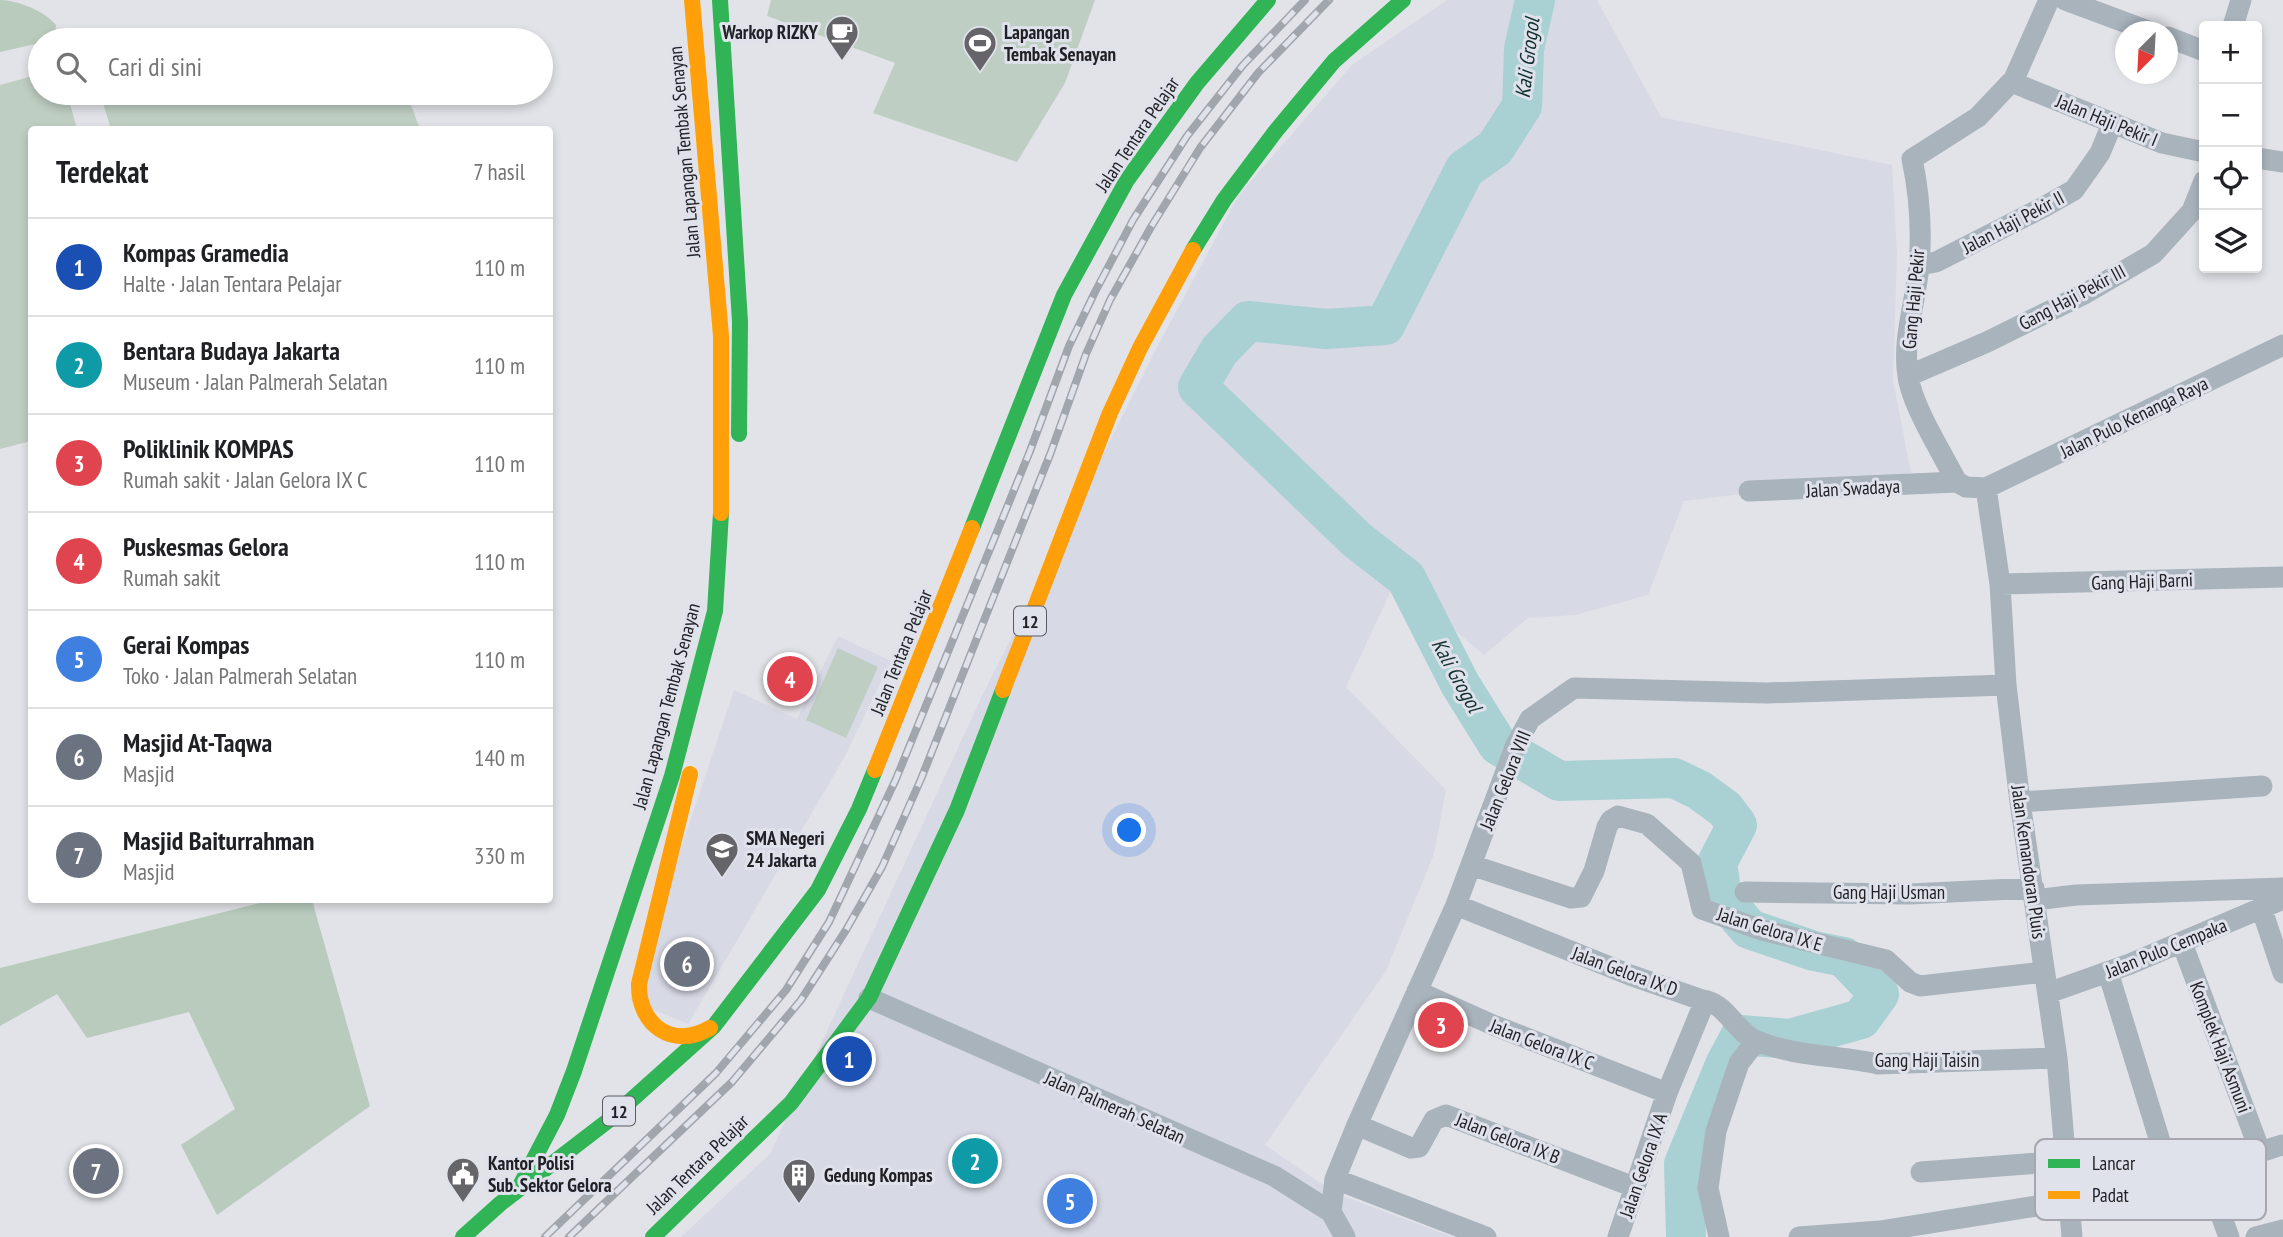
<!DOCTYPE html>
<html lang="id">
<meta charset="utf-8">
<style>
body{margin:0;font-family:"PT Sans Narrow",sans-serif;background:#f2f2f2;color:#202124}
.controls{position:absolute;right:21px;top:21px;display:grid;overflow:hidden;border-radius:7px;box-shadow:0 4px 10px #0003}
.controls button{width:63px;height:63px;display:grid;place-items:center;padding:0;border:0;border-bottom:2px solid #e0e0e0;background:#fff;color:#202124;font:35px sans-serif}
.compass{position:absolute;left:2115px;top:21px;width:63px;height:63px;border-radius:50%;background:#fff;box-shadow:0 4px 10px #0003;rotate:204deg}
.you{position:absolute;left:1130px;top:831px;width:24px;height:24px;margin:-18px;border:5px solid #fff;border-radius:50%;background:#1a73e8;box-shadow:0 0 0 10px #1a73e833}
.badge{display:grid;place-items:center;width:46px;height:46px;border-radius:50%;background:#7c3aed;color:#fff;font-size:23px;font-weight:700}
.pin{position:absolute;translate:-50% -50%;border:4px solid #fff;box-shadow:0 2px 7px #0006}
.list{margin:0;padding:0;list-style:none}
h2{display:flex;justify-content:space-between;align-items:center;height:91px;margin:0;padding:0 28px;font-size:30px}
h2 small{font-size:23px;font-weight:400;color:#757577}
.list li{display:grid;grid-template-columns:46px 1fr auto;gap:21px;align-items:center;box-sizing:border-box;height:98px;padding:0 28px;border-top:2px solid #e0e0e0}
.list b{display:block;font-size:26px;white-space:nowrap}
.list p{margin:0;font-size:23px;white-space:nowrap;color:#757577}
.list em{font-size:23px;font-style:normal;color:#757577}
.icon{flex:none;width:38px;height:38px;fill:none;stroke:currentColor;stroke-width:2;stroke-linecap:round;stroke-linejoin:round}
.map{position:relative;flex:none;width:2283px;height:1237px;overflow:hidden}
.search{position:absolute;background:#fff;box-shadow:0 4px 10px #0003;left:28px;top:28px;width:525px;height:77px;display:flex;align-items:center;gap:18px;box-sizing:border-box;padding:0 24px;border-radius:38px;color:#757577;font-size:26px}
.panel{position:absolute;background:#fff;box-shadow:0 4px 10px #0003;left:28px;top:126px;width:525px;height:777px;border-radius:7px}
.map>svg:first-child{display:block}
.built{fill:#d7d9e5}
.green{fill:#bfcec3}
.forest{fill:#b8cbbd}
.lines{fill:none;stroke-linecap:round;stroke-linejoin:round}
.river{stroke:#a9d0d3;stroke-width:40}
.street{stroke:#a9b3bc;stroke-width:21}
.fast{stroke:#30b455;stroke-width:16}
.slow{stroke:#ff9f0a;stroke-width:16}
.rail-casing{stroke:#a1a5ac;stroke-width:8}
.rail{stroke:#dfe1eb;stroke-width:5;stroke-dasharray:16;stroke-linecap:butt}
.labels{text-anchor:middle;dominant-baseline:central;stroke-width:6;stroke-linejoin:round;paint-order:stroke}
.shield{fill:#dfe1eb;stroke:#5a5b60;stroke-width:2}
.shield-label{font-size:18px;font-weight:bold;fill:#212125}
.poi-label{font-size:19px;font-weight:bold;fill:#212125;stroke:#dfe1eb;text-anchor:start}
.street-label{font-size:19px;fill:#212125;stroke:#dfe1eb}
.water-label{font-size:21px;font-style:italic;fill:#122f30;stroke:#dfe1eb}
.key{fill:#dfe1eb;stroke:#a6a7b0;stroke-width:2}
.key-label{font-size:19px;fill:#212125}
</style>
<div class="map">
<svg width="2283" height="1237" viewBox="0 0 2283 1237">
<rect width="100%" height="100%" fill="#e2e3e8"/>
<path class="built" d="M1447 0H1597L1661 117 1892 165 1897 253 1893 380 1911 473 1684 501 1648 595 1575 615 1528 618 1484 655 1396 580 1346 687 1446 790 1434 854 1386 971 1265 1145 1335 1193 1453 1237H681L770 1154 982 696 1158 345 1239 195 1352 65Z
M838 636 891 661 844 758 688 1024 630 1000 734 690 797 719Z"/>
<path class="green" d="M771 0H1095L1065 83 1017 162 873 113 895 63 767 16Z
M176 29 223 40H129Z
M40 74V93H67L77 129 32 130 31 441 0 449V85Z
M100 93H400L409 100 420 129H111Z
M838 648 878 667 846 738 806 720Z"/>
<path class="forest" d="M0 0C17 0 45 11 56 25L55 36 49 40H40V43L0 52Z
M272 900H312L370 1106 217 1215 181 1145 235 1109 189 1012 87 1038 57 994 0 1026V968Z"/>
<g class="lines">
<path class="river" d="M1535 0 1524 49 1522 106 1495 148 1465 169 1385 325 1326 329 1248 321 1219 351 1198 387 1357 540 1406 578 1460 684 1498 745 1559 781 1674 778 1699 790 1725 809 1737 825 1717 863 1722 897 1749 929 1814 951 1844 957 1879 994 1861 1019 1790 1039 1741 1035 1725 1065 1684 1164 1686 1237"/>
<path class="street" d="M2049 0 2014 79 1978 117 1912 159C1919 192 1922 230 1919 265 1916 301 1902 339 1908 376 1912 406 1943 455 1957 482L1966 487 1986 488 2283 345
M2065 0 2151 32
M2233 26 2241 0
M2168 37 2204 51
M2014 79 2019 85 2162 143 2204 152
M2257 158 2283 162
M1919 265 1936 262 2042 208 2074 190 2100 153 2112 124
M1908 376 1987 342 2086 293 2153 254 2192 211 2204 181
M1986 488 2000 584 2006 685 2020 802 2057 1058 2072 1237
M1749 491 1957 482
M2000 584 2283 577
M2020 802 2262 786
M1471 865 1571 898 1581 897 1594 871 1607 827 1611 820 1618 816 1647 824 1691 863 1702 909 1762 930 1886 960 1910 982 1920 986 2044 972
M1745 892 1910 894 2034 888
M2035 900 2076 895 2283 888
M1456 905 1630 975 1702 1000V1008L1667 1093 1618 1237
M2261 907 2283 973
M2182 943 2260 1151
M2108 972 2166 1161C2169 1166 2172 1171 2178 1172 2200 1176 2259 1151 2283 1145
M1417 991 1493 1025 1667 1093
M2048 993 2130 964 2283 899
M869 998 1274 1176 1331 1212 1345 1237
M1702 1000C1726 1002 1736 1033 1757 1041 1796 1057 1838 1055 1878 1064L2057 1058
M1357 1125 1411 1148 1419 1147 1434 1120 1446 1115 1634 1187
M2204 1169 2229 1237
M1921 1172 2065 1161
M1335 1179 1486 1237
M1331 1212 1335 1179 1357 1125 1456 905 1515 747 1530 719 1574 688 1767 693 2006 685
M1719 1237 1708 1188 1716 1131 1739 1063 1756 1041
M1799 1237 1880 1231 2068 1201
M2256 1237 2283 1230"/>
<path class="fast" d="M720 0 740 322 739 434
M1193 250 1224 200 1275 132 1334 61 1403 0
M972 528 1064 295 1127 180 1197 83 1268 0
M521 1184 557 1115 574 1071 672 776 715 611 721 513
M463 1237 501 1203 609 1120 714 1026 818 890 859 809 875 770
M653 1237 791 1103 869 998 957 810 1003 690"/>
<path class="slow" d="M692 0 721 336V513
M1003 690 1110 413 1140 348 1193 250
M875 770 972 528
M690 774 639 984C638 1025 673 1050 710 1028"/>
<defs>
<path id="rail" d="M545 1237 716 1073 786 990 829 922 896 779 1030 451 1069 346 1095 292 1133 220 1187 136 1243 65 1305 0
M569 1237 732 1082 801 1000 846 930 882 867 921 779 1051 452 1086 354 1110 300 1151 227 1200 148 1258 73 1329 0"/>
</defs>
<use href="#rail" class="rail-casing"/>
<use href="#rail" class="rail"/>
</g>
<defs>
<symbol id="cafe-pin" viewBox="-11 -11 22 30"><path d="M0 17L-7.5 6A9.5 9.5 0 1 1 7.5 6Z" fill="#656569" stroke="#dfe1eb"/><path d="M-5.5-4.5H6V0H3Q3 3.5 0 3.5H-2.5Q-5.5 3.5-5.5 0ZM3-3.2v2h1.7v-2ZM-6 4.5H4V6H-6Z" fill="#fff"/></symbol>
<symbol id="stadium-pin" viewBox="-11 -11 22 30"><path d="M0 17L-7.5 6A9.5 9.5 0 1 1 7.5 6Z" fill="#656569" stroke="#dfe1eb"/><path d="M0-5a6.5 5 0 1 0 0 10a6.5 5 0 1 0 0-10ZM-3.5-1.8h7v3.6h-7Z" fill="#fff"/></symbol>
<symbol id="school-pin" viewBox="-11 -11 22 30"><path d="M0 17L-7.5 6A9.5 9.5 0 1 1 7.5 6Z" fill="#656569" stroke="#dfe1eb"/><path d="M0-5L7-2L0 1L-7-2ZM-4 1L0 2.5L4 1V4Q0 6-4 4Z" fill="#fff"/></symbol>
<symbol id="civic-pin" viewBox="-11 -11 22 30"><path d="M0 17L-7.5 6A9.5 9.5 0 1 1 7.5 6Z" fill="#656569" stroke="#dfe1eb"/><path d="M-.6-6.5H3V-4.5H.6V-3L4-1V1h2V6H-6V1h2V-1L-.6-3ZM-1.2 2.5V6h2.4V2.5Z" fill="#fff"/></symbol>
<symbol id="building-pin" viewBox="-11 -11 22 30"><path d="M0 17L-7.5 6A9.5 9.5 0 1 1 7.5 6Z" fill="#656569" stroke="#dfe1eb"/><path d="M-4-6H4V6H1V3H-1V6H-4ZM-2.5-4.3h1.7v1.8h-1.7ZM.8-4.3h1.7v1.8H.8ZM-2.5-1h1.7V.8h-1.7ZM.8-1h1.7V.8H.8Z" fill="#fff"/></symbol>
</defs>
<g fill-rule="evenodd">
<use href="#cafe-pin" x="823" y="13" width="38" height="52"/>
<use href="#stadium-pin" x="961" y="24" width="38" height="52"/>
<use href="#school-pin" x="703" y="830" width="38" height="52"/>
<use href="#civic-pin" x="444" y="1155" width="38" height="52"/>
<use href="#building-pin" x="780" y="1156" width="38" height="52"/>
</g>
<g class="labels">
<g class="shield">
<rect x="1014" y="606.5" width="32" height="29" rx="5"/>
<rect x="603" y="1096.5" width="32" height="29" rx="5"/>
</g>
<g class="shield-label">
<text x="1030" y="621">12</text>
<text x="619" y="1111">12</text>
</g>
<g class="poi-label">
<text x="818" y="32" text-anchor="end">Warkop RIZKY</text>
<text x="1004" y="32">Lapangan<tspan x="1004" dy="22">Tembak Senayan</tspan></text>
<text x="746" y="838">SMA Negeri<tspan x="746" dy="22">24 Jakarta</tspan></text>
<text x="488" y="1163">Kantor Polisi<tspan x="488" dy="22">Sub. Sektor Gelora</tspan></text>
<text x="824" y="1175">Gedung Kompas</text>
</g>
<g class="street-label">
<text transform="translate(2107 120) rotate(22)">Jalan Haji Pekir I</text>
<text transform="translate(1137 134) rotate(-56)">Jalan Tentara Pelajar</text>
<text transform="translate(684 152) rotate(-95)">Jalan Lapangan Tembak Senayan</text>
<text transform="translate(2013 222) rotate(-28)">Jalan Haji Pekir II</text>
<text transform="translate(2072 297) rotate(-28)">Gang Haji Pekir III</text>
<text transform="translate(1913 299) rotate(-85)">Gang Haji Pekir</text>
<text transform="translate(2134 417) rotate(-26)">Jalan Pulo Kenanga Raya</text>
<text transform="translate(1853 488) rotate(-3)">Jalan Swadaya</text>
<text transform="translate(2142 581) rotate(-2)">Gang Haji Barni</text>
<text transform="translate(901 652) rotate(-68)">Jalan Tentara Pelajar</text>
<text transform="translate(666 706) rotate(-75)">Jalan Lapangan Tembak Senayan</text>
<text transform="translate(1505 780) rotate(-68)">Jalan Gelora VIII</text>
<text transform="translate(2029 862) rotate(82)">Jalan Kemandoran Pluis</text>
<text x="1889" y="892">Gang Haji Usman</text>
<text transform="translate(1770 929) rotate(17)">Jalan Gelora IX E</text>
<text transform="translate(2166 948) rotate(-22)">Jalan Pulo Cempaka</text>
<text transform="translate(1625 971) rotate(20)">Jalan Gelora IX D</text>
<text transform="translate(1542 1044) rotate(21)">Jalan Gelora IX C</text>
<text transform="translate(2221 1047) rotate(69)">Komplek Haji Asmuni</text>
<text x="1927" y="1060">Gang Haji Taisin</text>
<text transform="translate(1115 1107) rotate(24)">Jalan Palmerah Selatan</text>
<text transform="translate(1508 1138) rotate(21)">Jalan Gelora IX B</text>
<text transform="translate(697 1164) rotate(-44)">Jalan Tentara Pelajar</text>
<text transform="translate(1643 1165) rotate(-71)">Jalan Gelora IX A</text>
</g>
<g class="water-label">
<text transform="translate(1527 58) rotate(-83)">Kali Grogol</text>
<text transform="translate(1457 675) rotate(61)">Kali Grogol</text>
</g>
</g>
<rect x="2035" y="1139" width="231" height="81" rx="10" class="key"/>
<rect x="2048" y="1159" width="32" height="9" fill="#30b455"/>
<rect x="2048" y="1191" width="32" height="8" fill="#ff9f0a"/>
<g class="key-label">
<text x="2092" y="1170">Lancar</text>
<text x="2092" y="1202">Padat</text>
</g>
</svg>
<div class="controls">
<button>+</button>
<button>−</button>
<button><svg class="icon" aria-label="locate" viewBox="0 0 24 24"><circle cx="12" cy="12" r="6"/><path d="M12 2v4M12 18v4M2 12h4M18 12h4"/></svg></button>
<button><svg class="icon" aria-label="layers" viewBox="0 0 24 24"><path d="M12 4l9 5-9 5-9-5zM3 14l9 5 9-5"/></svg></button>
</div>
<svg class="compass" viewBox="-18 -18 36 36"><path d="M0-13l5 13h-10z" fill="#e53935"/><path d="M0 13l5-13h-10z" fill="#757577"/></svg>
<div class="you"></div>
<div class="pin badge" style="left:849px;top:1059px;background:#1a4fb4">1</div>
<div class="pin badge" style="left:975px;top:1161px;background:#0f9aa8">2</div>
<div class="pin badge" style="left:1441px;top:1025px;background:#e0444e">3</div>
<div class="pin badge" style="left:790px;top:679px;background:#e0444e">4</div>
<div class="pin badge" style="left:1070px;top:1201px;background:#3f7fe0">5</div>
<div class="pin badge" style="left:687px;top:964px;background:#6b7280">6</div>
<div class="pin badge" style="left:96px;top:1171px;background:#6b7280">7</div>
<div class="search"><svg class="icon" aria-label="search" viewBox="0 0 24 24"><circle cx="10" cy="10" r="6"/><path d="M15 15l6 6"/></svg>Cari di sini</div>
<section class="panel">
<h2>Terdekat<small>7 hasil</small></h2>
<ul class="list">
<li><span class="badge" style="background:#1a4fb4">1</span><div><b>Kompas Gramedia</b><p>Halte · Jalan Tentara Pelajar</p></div><em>110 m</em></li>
<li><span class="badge" style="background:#0f9aa8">2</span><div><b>Bentara Budaya Jakarta</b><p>Museum · Jalan Palmerah Selatan</p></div><em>110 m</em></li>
<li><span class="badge" style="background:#e0444e">3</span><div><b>Poliklinik KOMPAS</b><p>Rumah sakit · Jalan Gelora IX C</p></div><em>110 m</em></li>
<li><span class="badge" style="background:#e0444e">4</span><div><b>Puskesmas Gelora</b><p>Rumah sakit</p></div><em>110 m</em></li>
<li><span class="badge" style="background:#3f7fe0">5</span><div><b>Gerai Kompas</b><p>Toko · Jalan Palmerah Selatan</p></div><em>110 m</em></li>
<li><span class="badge" style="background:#6b7280">6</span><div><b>Masjid At-Taqwa</b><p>Masjid</p></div><em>140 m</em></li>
<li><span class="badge" style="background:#6b7280">7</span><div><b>Masjid Baiturrahman</b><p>Masjid</p></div><em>330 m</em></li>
</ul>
</section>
</div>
